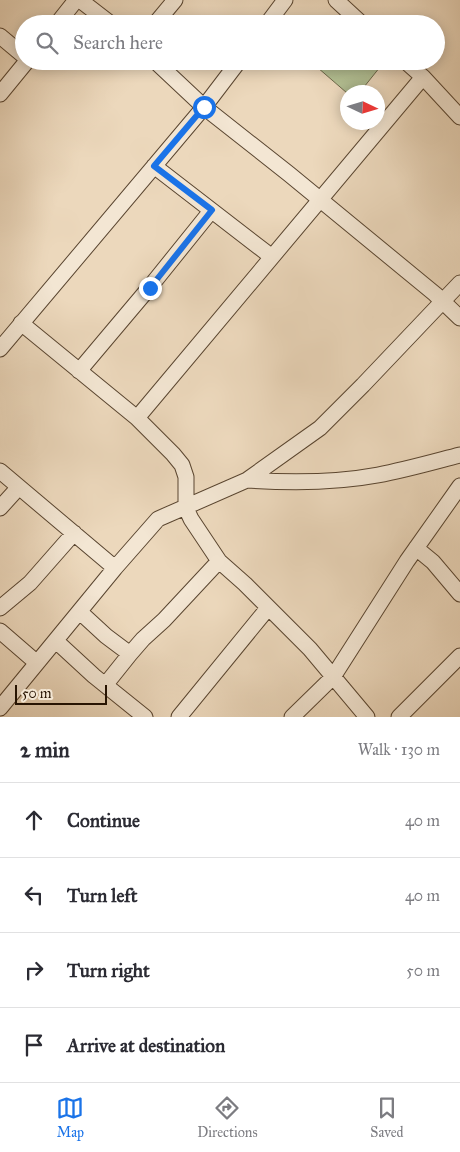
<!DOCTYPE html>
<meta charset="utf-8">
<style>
body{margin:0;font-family:"IM FELL Great Primer",serif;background:#f7f7f7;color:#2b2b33}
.compass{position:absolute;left:340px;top:85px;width:45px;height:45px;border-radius:50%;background:#fff;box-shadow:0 2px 12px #0003;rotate:94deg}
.scale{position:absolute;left:15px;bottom:12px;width:92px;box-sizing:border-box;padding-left:5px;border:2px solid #281402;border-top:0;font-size:14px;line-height:18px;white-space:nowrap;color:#281402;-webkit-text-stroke:4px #f3e6d3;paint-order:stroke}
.stop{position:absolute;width:15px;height:15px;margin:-11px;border:4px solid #1a73e8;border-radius:50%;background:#fff}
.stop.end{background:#1a73e8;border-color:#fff;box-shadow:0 1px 5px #0008}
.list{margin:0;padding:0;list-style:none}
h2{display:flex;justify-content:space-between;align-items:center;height:65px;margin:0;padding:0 20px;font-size:21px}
h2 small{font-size:16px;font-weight:400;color:#7c7c81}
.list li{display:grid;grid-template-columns:32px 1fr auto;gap:15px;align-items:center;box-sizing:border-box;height:75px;padding:0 20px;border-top:1px solid #e1e1e2}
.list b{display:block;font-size:19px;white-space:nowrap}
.list em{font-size:16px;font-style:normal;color:#7c7c81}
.icon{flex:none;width:28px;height:28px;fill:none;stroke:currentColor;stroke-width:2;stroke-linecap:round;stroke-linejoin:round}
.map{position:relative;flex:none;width:460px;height:717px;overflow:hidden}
.search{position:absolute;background:#fff;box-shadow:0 2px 12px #0003;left:15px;right:15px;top:15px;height:55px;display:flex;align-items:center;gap:12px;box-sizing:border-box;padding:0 18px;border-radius:28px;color:#7c7c81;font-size:19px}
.sheet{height:365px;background:#fff}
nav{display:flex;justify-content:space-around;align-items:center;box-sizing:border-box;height:70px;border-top:1px solid #e1e1e2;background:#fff;font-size:14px;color:#7c7c81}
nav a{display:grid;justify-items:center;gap:2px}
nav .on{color:#1a73e8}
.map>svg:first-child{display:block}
.green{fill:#b3c094;stroke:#6e6a4b}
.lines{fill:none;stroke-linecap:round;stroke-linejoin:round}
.street-casing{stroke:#594530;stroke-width:17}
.street{stroke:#f3e6d3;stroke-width:15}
.route{stroke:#1a73e8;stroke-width:6}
</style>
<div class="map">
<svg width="460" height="717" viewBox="0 0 460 717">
<rect width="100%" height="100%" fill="#ecd8bc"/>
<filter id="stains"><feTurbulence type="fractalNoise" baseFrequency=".004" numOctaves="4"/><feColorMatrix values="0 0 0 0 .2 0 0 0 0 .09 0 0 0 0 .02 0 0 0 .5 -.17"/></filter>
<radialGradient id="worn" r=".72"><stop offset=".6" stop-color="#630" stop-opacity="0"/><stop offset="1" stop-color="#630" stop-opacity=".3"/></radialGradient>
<path class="green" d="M310 61H373L380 67 360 92H348L347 93Z"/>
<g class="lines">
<defs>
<path id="street" d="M80 0 111 24
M336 0 362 24
M57 24 76 0
M155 24 175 0
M267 24 285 0
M0 36 24 56
M155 61 204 107 289 174 435 294 460 318
M405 61 423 77 460 117
M0 94 27 61
M154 166 272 257
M21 323 137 418 423 77
M0 349 204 107 239 61
M79 371 149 288 211 211
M137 418 173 454 182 465 186 477V508L191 519 219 561 245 584 310 649 367 717
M0 471 115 568
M247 480C290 483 335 483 378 475 405 470 433 462 460 455
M0 508 19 487
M416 548 433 562 460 594
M0 608 30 583 74 533
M80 612 106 636 130 654 143 639 164 620 219 561
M0 631 37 663
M56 641 94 676 145 717
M106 684 130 654
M0 708 115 568 158 519 247 480 320 428 363 385 460 283
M179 717 268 608
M292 717 333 677 407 561 460 486
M399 717 460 656"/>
</defs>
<use href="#street" class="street-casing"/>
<use href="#street" class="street"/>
</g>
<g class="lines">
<path class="route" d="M150 288 212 210 154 166 204 107"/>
</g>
<rect width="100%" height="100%" filter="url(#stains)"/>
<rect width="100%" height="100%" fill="url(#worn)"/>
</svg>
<svg class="compass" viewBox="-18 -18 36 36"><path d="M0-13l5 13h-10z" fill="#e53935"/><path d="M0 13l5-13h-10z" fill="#7c7c81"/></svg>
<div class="scale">50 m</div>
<div class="stop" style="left:204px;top:107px"></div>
<div class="stop end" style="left:150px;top:288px"></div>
<div class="search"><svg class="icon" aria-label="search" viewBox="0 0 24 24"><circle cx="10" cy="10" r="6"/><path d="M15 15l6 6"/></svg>Search here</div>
</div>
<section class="sheet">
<h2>2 min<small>Walk · 130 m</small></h2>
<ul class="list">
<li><svg class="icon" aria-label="ahead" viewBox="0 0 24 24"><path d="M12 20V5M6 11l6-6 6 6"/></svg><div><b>Continue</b></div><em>40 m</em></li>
<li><svg class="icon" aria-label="left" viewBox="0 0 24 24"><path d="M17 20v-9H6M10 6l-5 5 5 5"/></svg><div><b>Turn left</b></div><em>40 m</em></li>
<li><svg class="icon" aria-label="right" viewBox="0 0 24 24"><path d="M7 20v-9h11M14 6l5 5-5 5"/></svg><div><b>Turn right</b></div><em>50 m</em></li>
<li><svg class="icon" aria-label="arrive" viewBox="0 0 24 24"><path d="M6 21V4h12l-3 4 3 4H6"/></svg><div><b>Arrive at destination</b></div></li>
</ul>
</section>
<nav>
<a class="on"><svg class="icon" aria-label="map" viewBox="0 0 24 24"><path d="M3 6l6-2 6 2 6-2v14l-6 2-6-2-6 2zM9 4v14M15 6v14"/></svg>Map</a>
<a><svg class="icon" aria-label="directions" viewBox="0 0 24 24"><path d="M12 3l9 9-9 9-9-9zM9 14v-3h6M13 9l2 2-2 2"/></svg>Directions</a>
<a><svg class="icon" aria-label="saved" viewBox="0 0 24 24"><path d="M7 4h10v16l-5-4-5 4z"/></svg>Saved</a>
</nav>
